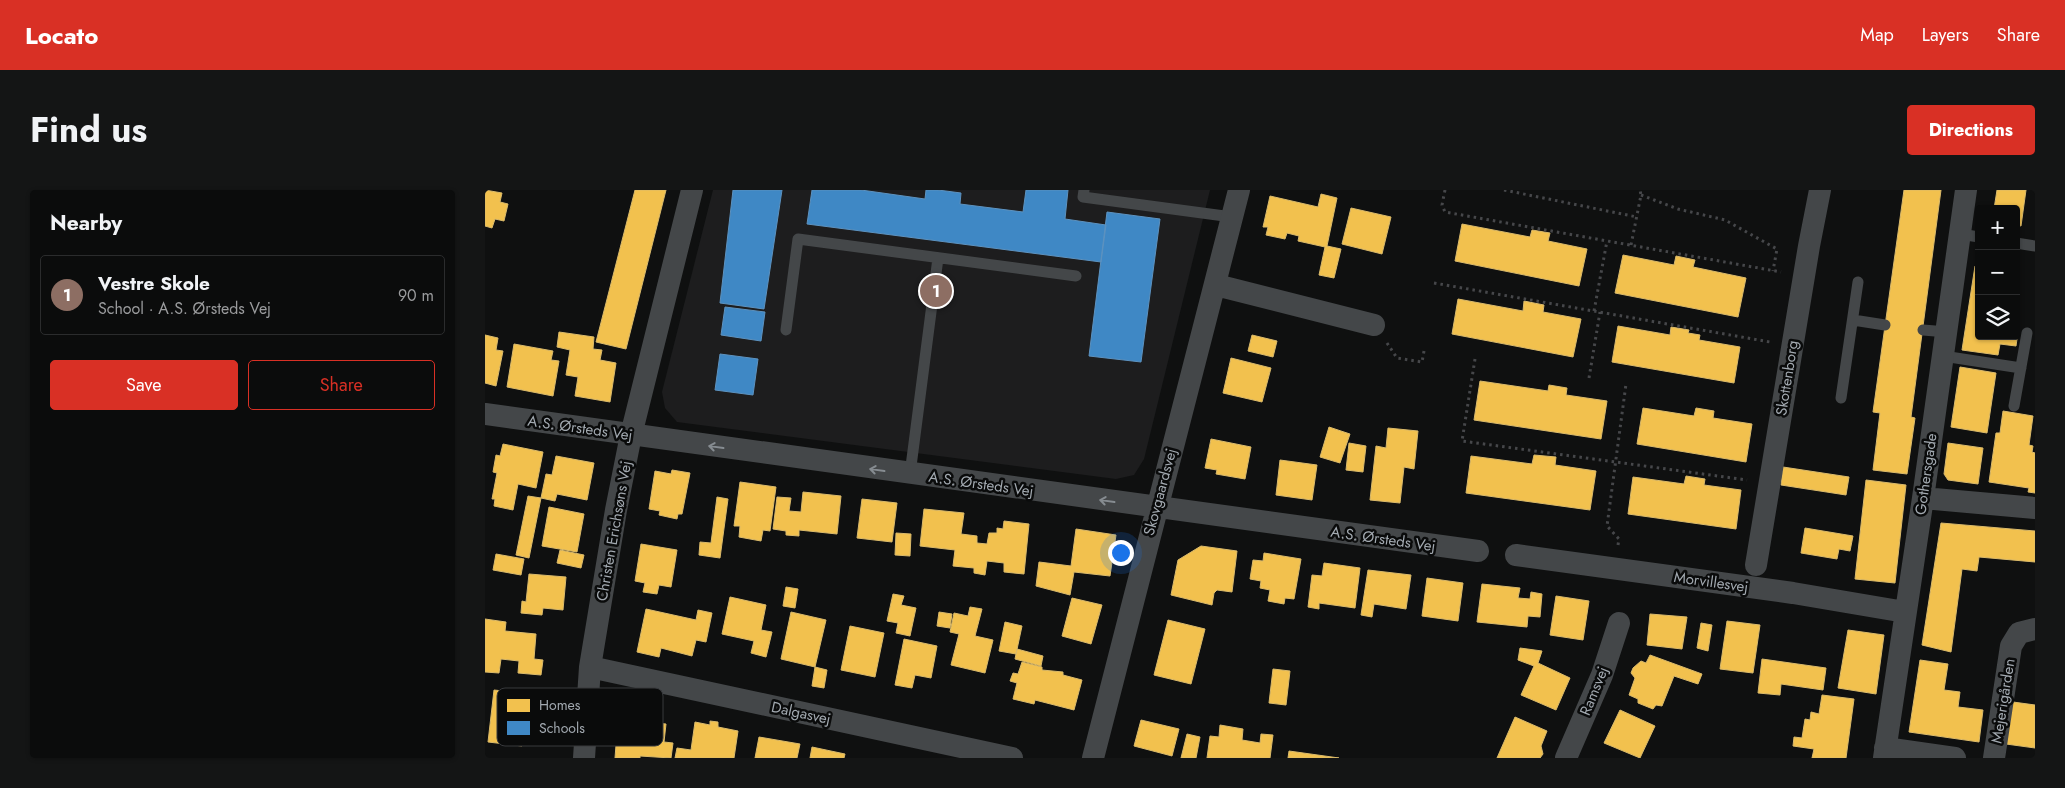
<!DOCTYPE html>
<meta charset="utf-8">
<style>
body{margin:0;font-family:Jost,sans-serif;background:#141515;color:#f1f3f6}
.controls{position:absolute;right:15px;top:15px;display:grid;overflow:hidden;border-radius:5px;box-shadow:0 1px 4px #0004}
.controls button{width:45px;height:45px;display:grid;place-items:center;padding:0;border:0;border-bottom:1px solid #2b2c2d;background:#0b0c0c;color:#f1f3f6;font:25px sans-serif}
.you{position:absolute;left:635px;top:362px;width:18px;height:18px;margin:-12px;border:4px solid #fff;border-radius:50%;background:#1a73e8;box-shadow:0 0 0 8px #1a73e833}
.badge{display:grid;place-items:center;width:32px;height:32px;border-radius:50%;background:#d93025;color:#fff;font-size:16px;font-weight:700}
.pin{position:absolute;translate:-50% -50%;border:2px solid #fff;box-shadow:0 1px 5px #0006}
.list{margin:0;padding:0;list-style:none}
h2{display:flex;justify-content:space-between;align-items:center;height:65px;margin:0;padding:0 20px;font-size:21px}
h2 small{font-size:16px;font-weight:400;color:#9a9b9d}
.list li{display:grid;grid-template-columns:32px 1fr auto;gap:15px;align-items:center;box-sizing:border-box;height:80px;margin:0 10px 10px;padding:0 10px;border:1px solid #2b2c2d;border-radius:5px}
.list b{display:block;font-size:19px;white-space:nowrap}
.list p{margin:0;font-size:16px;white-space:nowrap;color:#9a9b9d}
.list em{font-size:16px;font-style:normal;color:#9a9b9d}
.actions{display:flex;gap:10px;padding:15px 20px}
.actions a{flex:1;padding:11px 0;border:1px solid #d93025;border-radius:5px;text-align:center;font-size:18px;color:#d93025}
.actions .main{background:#d93025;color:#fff}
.icon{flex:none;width:28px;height:28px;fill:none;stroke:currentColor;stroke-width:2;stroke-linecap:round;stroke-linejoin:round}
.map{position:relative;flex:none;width:1550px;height:568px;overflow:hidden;border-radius:5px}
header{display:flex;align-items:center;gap:30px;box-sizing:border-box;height:70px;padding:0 25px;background:#d93025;color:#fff}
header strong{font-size:24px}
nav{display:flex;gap:28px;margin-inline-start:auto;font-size:18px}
.intro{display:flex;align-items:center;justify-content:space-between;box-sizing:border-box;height:120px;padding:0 30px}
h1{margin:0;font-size:35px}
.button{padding:12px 22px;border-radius:5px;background:#d93025;color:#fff;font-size:18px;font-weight:700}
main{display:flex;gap:30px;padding:0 30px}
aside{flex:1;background:#0b0c0c;border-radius:5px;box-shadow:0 1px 4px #0004}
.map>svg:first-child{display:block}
.built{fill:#1d1d1e}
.homes{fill:#f2c14e;stroke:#daba6b}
.schools{fill:#3f88c5;stroke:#5d92bf}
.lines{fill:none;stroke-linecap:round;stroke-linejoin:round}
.path{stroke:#46474a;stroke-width:3;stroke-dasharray:2.5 4;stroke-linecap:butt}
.service{stroke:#444749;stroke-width:11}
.minor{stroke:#444749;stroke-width:22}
.oneway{stroke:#868c91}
.labels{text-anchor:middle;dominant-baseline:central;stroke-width:5;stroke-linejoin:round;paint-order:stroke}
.street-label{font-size:15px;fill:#a2a9b0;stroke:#0a0b0b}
.key{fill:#0a0b0b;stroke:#383a3d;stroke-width:1}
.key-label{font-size:14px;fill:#a2a9b0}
</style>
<header>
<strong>Locato</strong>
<nav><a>Map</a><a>Layers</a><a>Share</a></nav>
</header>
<div class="intro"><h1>Find us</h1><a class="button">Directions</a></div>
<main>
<aside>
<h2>Nearby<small></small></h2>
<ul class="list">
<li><span class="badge" style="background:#8d6e63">1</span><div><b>Vestre Skole</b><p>School · A.S. Ørsteds Vej</p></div><em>90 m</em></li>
</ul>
<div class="actions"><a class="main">Save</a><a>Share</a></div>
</aside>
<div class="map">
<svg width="1550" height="568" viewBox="0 0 1550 568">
<rect width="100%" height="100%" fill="#0f1010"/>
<path class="built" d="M228 0H725L659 269 649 285 631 289 192 232 180 218 177 202Z"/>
<path class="homes" d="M0 0 17 3 15 12 23 14 19 31 10 29 7 38 0 36Z
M150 0H181L141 159 111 152Z
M1419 0H1456L1426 227 1430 228 1422 284 1388 280 1395 223 1388 222Z
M1512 0H1541L1536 36 1531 35V19H1509Z
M836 4 852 8 842 56 856 59 849 88 834 85 840 57 813 51 814 46 802 43 800 49 781 45 783 37H778L785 6 833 17Z
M866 18 906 27 897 64 857 54Z
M977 34 1045 47 1047 40 1065 43 1063 51 1102 59 1094 96 970 71Z
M1138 65 1189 75 1191 66 1210 70 1208 77 1261 88 1253 127 1130 103Z
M1490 76 1494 77V146H1531V134L1534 135 1531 156 1515 154 1513 165 1477 160Z
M973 109 1038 121 1039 111 1059 115 1058 122 1096 129 1088 167 967 144Z
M1133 136 1185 145 1186 137 1204 140 1203 143 1215 145 1214 150 1255 157 1249 193 1127 172Z
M74 142 109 147 108 159 117 160 115 170 131 173 125 212 90 206 93 187 81 185 85 160 72 157Z
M0 145 13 148 11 160 18 161 11 196 0 193Z
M767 145 792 151 788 167 763 161Z
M29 154 68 161 66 170 74 171 68 206 22 197Z
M746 168 786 178 777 212 738 203Z
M1475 177 1511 183 1502 243 1466 237Z
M995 191 1063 201 1064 195 1082 198 1081 205 1122 211 1116 249 989 230Z
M1158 218 1209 226 1211 218 1229 221 1228 228 1267 234 1261 272 1152 254Z
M1518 221 1548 226 1544 255 1548 256 1547 262 1550 263V303L1543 302 1544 298 1504 292 1511 243H1515Z
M844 237 865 244 855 273 835 267Z
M903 238 933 241 929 279 919 277 915 313 885 310 891 256 901 258Z
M726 249 766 257 760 289 731 284 732 280 720 278Z
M864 253 881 256 878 282 861 280Z
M1463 253 1498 258 1493 294 1463 290 1459 284Z
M18 254 58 262 51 298 33 294 28 320 9 316 10 309H7L12 283 8 282 11 265 15 266Z
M1049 265 1071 267 1070 275 1111 281 1105 320 981 303 986 266 1047 274Z
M71 266 109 273 102 310 72 304 70 311 56 308 61 284 67 285Z
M795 270 832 275 827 310 791 305Z
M1298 277 1364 287 1361 305 1296 295Z
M187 280 205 283 197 324H193L192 329 174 325 175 321 164 319 170 281 186 284Z
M1201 286 1220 289 1219 295 1256 300 1251 339 1143 324 1148 287 1199 294Z
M1381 290 1421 295 1410 393 1370 389Z
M255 292 291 297 285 341 278 340 276 351 254 347 255 336H249Z
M318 302 356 306 352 344 314 340V346L301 345V341L288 339 292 307 306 308 304 321 316 322Z
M43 306 56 308 44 368 31 365Z
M232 307 243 309 235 368 214 365 215 352 226 353Z
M377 309 412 313 407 352 372 348Z
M64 317 99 324 92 362 57 356Z
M439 319 479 323 476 344 492 346V353L502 354 504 343H512V338L518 339 519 331 544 334 539 384 519 382V373L502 371 500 385 489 383V378L468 376 470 360 435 356Z
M1456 333 1550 341V372L1494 367 1492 381 1477 379 1466 462 1437 455Z
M1320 338 1368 346 1365 361 1354 359 1352 369 1316 363Z
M591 339 631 345 625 386 589 382 585 405 551 396 554 372 586 376Z
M411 343 426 344 425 366 410 365Z
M156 354 192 360 186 397 174 395 172 404 158 402 160 393 150 391Z
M716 356 752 361 747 402 732 400 729 403 727 415 686 405 693 370Z
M75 360 99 365 96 378 72 373Z
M779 363 816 369 809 409 800 408 799 414 783 411 785 400 775 398 776 391 765 389 768 370 778 371Z
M11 364 39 369 36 385 8 380Z
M839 373 875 378 870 418 834 413V419L823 417 827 385 837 386Z
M883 380 926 385 921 419 889 414 887 427 876 425Z
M44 384 81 387 78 420 58 418 57 425 36 423 37 411 41 412Z
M942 388 978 393 973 431 937 426Z
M997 394 1035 398 1033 408 1045 409 1046 402 1057 404 1055 427 1043 426 1042 437 992 432Z
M301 397 313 399 310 418 298 416Z
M408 404 419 406 416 415 431 418 425 446 411 443 413 433 402 431Z
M1071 406 1104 411 1098 450 1065 445Z
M245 407 281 415 276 440 287 442 281 467 266 463 269 451 237 444Z
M587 408 617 415 606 454 577 446Z
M485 417 497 419 490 446 508 450 500 483 466 475 474 444 465 442 469 423 483 426Z
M161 419 211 430 213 420 227 423 221 452 211 450 207 466 176 458 174 467 152 462Z
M306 422 341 430 330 477 296 469Z
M454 422 467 424 465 438 452 436Z
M1165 424 1202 427 1197 459 1162 455Z
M0 429 21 432 20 441 51 444 49 469 58 470 56 485 33 483 34 471 16 469 14 483 0 482Z
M683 430 720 439 706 494 669 485Z
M1242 431 1275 435 1268 483 1235 479Z
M520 432 537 436 531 464 514 461Z
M1216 433 1227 435 1223 461 1212 458Z
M365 436 399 443 390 487 356 480Z
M1363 440 1399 445 1391 504 1353 498Z
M419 449 452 456 446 488 430 485 427 498 410 495Z
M1035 458 1057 461 1053 473 1085 488 1071 520 1036 505 1049 476 1033 470Z
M532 459 558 466 556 476 530 469Z
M1165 465 1217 484 1213 494 1189 486 1177 516 1171 515 1168 519 1153 513V509L1144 505 1150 488 1146 483 1148 478 1156 471 1161 473Z
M1277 469 1341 478 1338 500 1296 494 1295 505 1273 503Z
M1435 470 1463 474 1459 500 1475 502 1473 517 1498 520 1494 552 1424 542Z
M537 472 557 477V480L578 482V485L597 490 589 520 550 510 549 514 528 509 532 493 525 491 528 483 533 484Z
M330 477 342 480 339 498 327 496Z
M788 479 805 481 801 515 784 513Z
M9 500 46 504 37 556 3 552Z
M1337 505 1369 509 1361 568H1327L1329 559 1308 556 1309 547 1317 548 1320 529 1325 530 1326 522 1334 524Z
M1528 512 1550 515V558L1521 554Z
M1135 520 1170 536 1155 568 1119 553Z
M1030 527 1062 541 1056 556 1058 564 1055 568H1012Z
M133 529 181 534 179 552 188 553 186 568 155 566V568H130Z
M656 530 694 539 687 566 649 556Z
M225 531 233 532V537L253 541 249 568H190L192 558 206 560 210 532 225 535Z
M735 535 758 539 757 550 775 553 776 544 788 545 785 568H722L725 546 734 547Z
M702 544 715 547 711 568H696Z
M274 547 315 554 312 568H270Z
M327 557 360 564 359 568H325Z
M804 561 854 568H803Z"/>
<path class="schools" d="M248 0H297L279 119 235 113Z
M327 0H376L440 9 441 0H453L476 3 475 14 538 22 541 0H583L580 29 621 35 616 72 322 34Z
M622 22 675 29 656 172 604 166Z
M240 117 280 122 276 151 236 145Z
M235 164 273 169 268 205 230 200Z"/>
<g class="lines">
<path class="path" d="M960 0 957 15 960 22 1296 82
M1019 0 1152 27
M1156 5 1193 19 1240 30 1292 59 1288 81
M1146 55 1156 5 1155 0
M949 93 1285 152
M1109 121 1122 51
M902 153 912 168 937 172 939 161
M990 169 977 251 1262 290
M1104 188 1115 122
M1133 355 1134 349 1122 336 1141 194"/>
<path class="service" d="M599 0 598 7 747 27
M1475 44 1494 47
M1531 53 1550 56
M1368 130 1400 135
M301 140 313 49 591 86
M1438 140 1462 142
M1458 166 1536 178
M1356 208 1373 92
M1529 216 1542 143
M425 284 453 68"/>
<path class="minor" d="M731 95 889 135
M0 224 993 361
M1438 308 1550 318
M1031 365 1308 403 1420 422
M1271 375 1324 56 1335 0
M105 477 527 568
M1400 558 1470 568
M99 568 105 477 131 320 146 245 207 0
M608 568 754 0
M1081 568 1117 485 1134 433
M1399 568 1438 308 1481 0
M1509 568 1526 456 1534 443 1550 439"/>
</g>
<defs><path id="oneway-shaft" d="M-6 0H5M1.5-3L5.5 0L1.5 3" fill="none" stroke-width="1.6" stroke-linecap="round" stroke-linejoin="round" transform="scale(1.25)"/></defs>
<g class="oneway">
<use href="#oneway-shaft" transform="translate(231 257) rotate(-172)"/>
<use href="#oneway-shaft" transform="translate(392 280) rotate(-172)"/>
<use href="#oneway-shaft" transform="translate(622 311) rotate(-172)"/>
</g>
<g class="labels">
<g class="street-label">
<text transform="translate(1302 188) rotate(-81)">Skottenborg</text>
<text transform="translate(95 238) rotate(8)">A.S. Ørsteds Vej</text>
<text transform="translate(1441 284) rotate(-82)">Gothersgade</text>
<text transform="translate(496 294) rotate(8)">A.S. Ørsteds Vej</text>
<text transform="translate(675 302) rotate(-75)">Skovgaardsvej</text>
<text transform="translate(129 341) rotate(-80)">Christen Erichsøns Vej</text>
<text transform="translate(898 349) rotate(8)">A.S. Ørsteds Vej</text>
<text transform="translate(1226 392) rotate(8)">Morvillesvej</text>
<text transform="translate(1109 501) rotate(-68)">Ramsvej</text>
<text transform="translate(1518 511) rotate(-81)">Mejerigården</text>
<text transform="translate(316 523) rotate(12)">Dalgasvej</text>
</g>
</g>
<rect x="12" y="498" width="166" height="58" rx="8" class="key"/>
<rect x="22" y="509" width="23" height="13" fill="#f2c14e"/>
<rect x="22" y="531" width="23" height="14" fill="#3f88c5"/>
<g class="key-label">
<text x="54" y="520">Homes</text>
<text x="54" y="543">Schools</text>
</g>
</svg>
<div class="controls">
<button>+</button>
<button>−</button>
<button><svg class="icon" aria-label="layers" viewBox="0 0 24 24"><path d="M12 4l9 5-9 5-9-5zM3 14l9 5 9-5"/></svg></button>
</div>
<div class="you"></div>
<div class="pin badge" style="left:451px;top:101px;background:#8d6e63">1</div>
</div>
</main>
